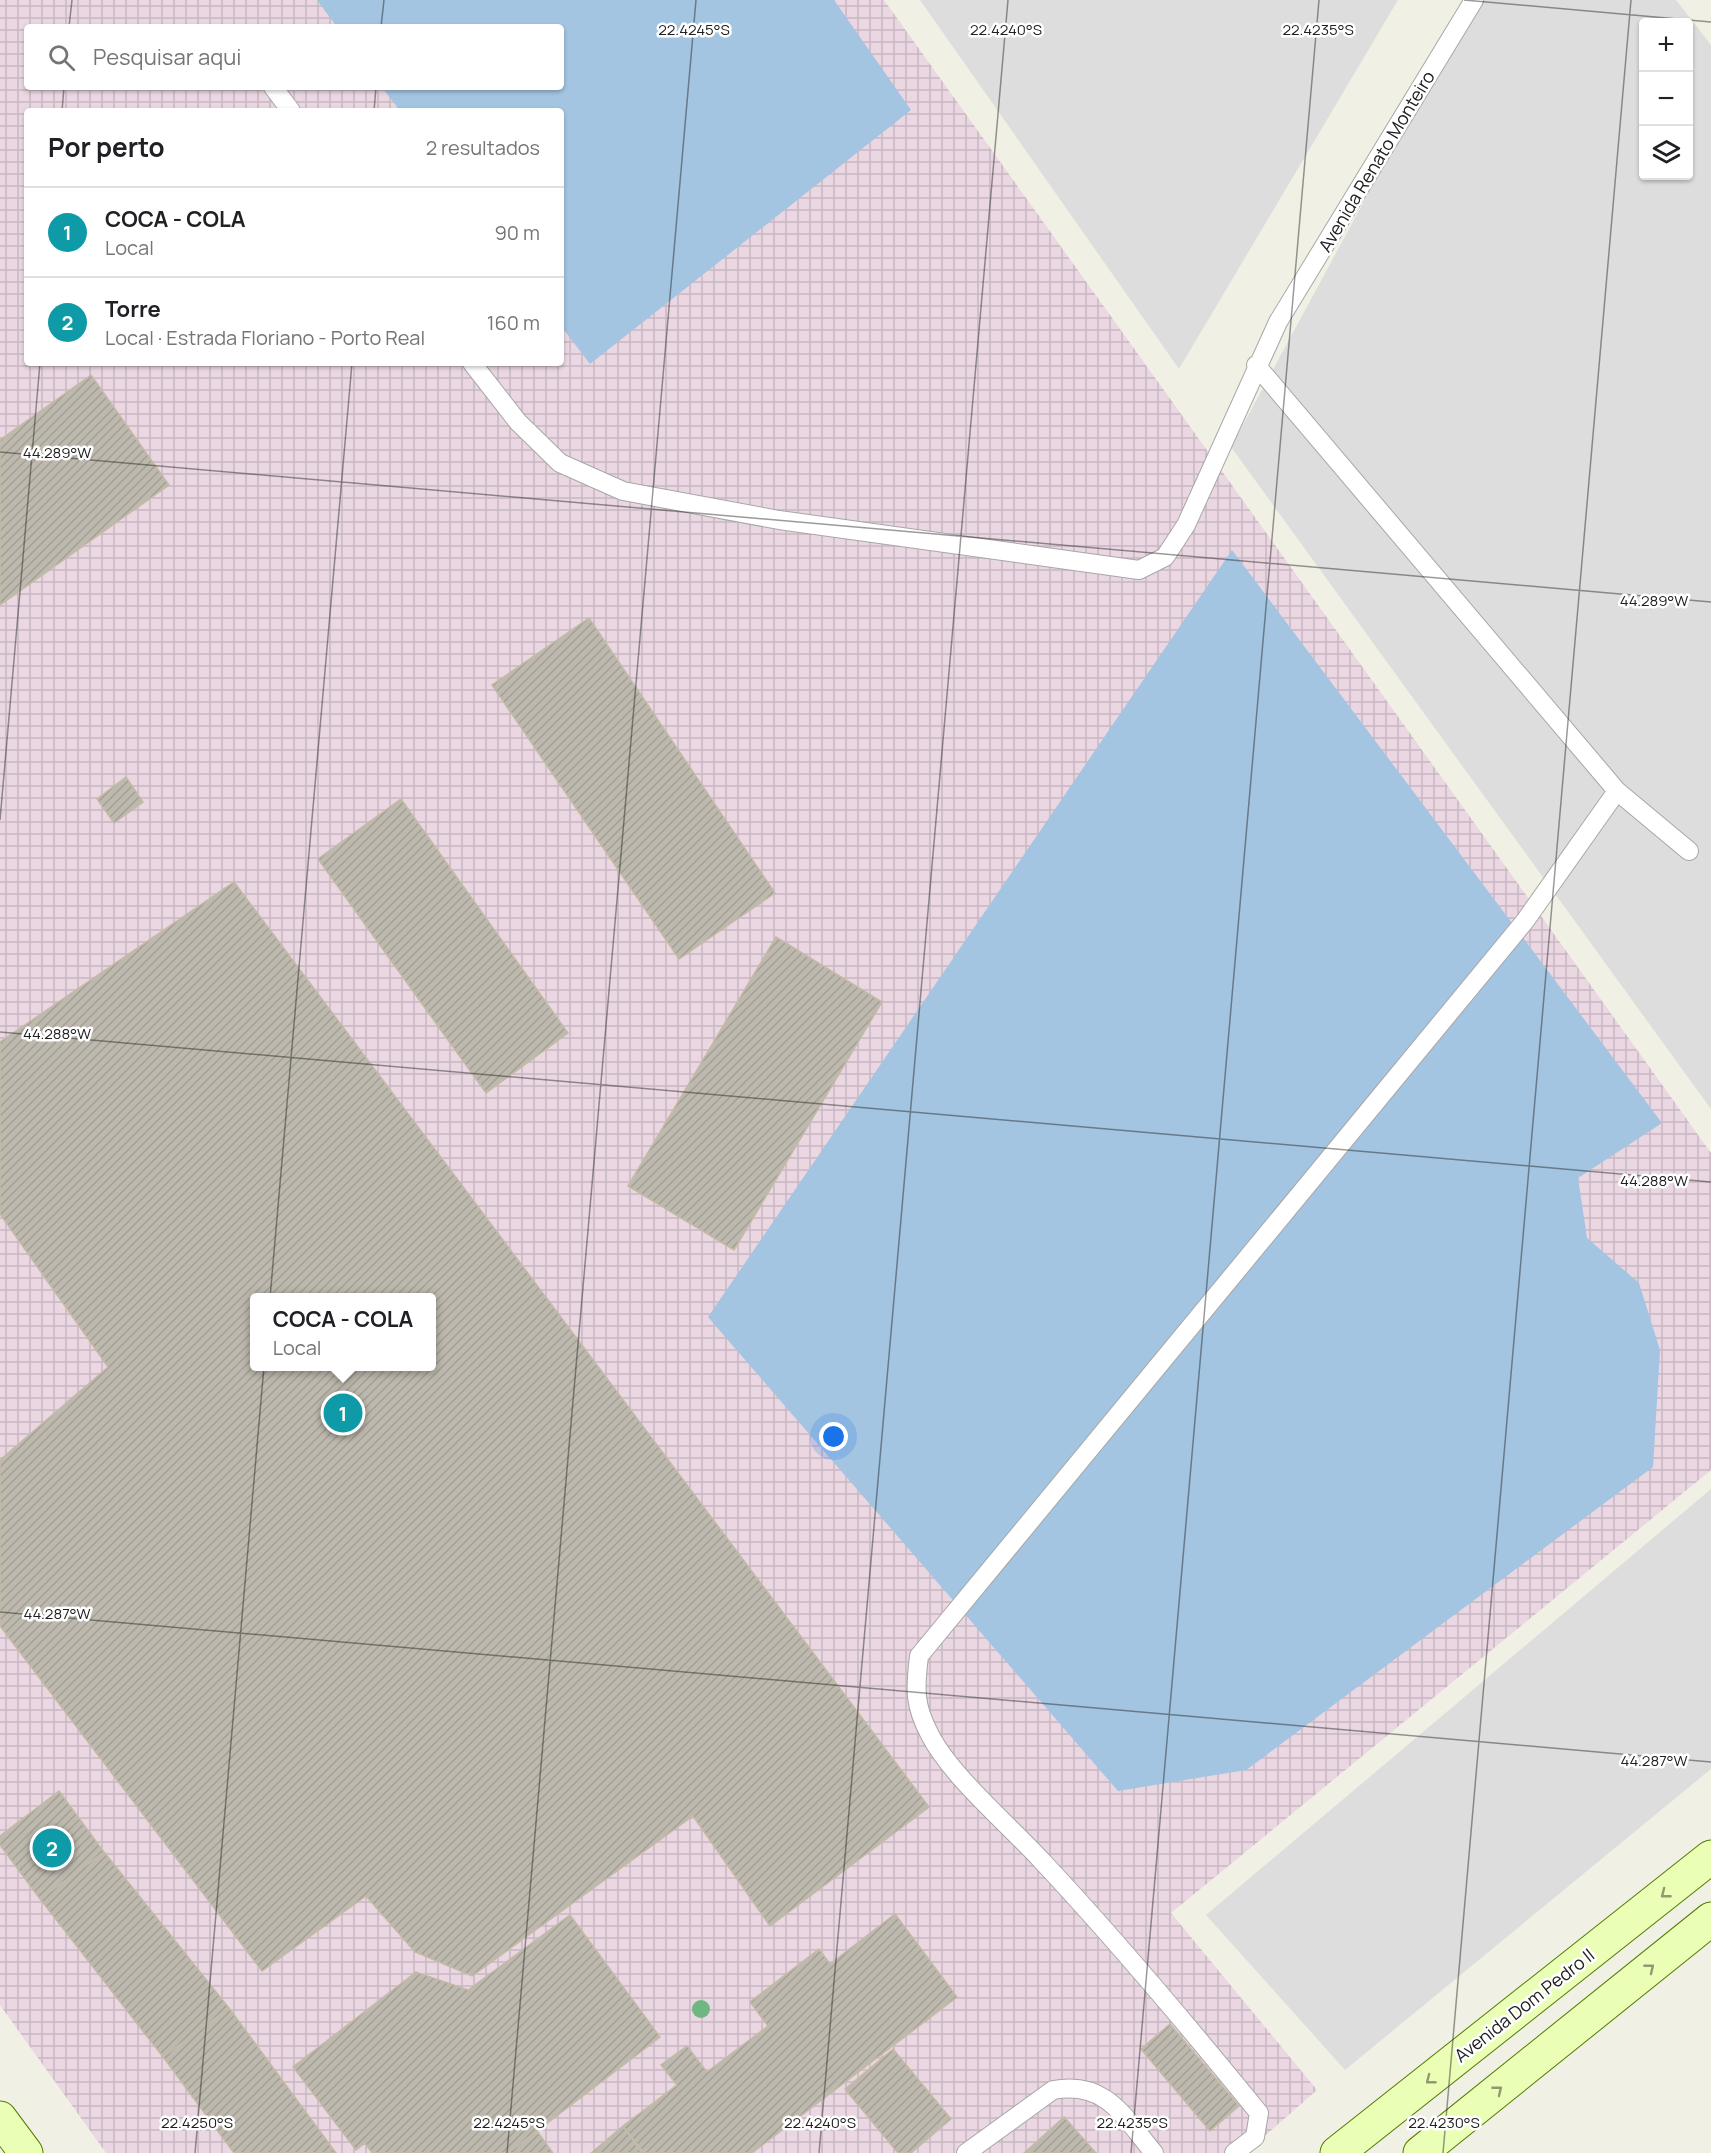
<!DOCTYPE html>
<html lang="pt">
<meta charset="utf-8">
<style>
body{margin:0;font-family:Manrope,sans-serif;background:#f2f2f2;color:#202124}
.controls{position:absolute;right:18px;top:18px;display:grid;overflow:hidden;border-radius:6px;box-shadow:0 2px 4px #0004}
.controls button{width:54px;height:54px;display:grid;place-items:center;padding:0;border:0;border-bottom:2px solid #e0e0e0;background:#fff;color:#202124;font:30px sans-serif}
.you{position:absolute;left:834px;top:1437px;width:21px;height:21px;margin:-15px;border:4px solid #fff;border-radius:50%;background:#1a73e8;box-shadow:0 0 0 9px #1a73e833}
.badge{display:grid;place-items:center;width:39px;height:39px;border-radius:50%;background:#7c3aed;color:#fff;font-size:20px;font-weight:700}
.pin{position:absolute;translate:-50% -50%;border:3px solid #fff;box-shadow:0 2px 6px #0006}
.popup{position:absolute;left:250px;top:1293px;width:186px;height:78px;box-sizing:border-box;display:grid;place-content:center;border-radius:6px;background:#fff;filter:drop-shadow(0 2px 4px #0005);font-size:20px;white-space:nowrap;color:#757577}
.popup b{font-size:22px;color:#202124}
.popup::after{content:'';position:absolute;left:50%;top:100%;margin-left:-12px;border:12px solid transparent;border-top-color:#fff}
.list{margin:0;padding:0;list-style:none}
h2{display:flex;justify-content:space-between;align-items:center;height:78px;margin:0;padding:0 24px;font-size:26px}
h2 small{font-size:20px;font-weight:400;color:#757577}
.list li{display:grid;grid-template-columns:39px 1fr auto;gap:18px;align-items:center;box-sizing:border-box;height:90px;padding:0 24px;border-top:2px solid #e0e0e0}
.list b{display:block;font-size:22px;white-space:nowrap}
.list p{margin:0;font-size:20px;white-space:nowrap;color:#757577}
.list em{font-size:20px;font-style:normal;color:#757577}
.icon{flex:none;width:33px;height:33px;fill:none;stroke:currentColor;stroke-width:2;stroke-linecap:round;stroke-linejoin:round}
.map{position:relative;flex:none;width:1711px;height:2153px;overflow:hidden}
.search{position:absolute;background:#fff;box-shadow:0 2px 4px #0004;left:24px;top:24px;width:540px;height:66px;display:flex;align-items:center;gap:15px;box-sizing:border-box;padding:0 21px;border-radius:6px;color:#757577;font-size:22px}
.panel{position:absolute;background:#fff;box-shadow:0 2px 4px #0004;left:24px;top:108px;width:540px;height:258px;border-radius:6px}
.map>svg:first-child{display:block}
.residential{fill:#dedddd;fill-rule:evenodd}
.industrial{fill:url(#industrial-grid);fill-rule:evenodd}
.water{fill:#a3c5e1}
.building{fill:url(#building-hatch);stroke:#c4baa6;stroke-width:1.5;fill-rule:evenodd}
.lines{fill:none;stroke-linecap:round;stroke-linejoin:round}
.lane-casing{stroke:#a7a7a7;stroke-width:20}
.secondary-casing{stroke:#527d00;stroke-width:35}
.lane{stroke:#fff;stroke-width:18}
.secondary{stroke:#eafeb6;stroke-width:33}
.tree{fill:#6fb780}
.oneway{stroke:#8f9a72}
.ticks{fill:none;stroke:#202020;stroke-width:1.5;stroke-opacity:0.45}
.labels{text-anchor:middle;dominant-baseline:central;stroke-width:5;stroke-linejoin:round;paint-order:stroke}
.street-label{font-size:18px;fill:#202020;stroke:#fff}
.ticks-label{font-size:15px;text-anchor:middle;fill:#202020;stroke:#fff;stroke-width:5;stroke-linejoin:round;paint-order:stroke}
</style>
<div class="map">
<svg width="1711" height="2153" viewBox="0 0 1711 2153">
<defs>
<pattern id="industrial-grid" width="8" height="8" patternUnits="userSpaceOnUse" patternTransform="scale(1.5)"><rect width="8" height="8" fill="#ead7e2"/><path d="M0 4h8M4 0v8" fill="none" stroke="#c8b8c2"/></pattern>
<pattern id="building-hatch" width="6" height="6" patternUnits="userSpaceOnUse" patternTransform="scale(1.5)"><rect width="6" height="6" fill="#beb9ae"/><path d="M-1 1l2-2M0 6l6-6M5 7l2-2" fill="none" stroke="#a39f95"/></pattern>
</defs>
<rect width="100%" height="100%" fill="#f1f0e5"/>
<path class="residential" d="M920 0H1398L1179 369Z
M1473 0H1676L1711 45V1109L1231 447ZM1644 22H1688V176H1644Z
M1711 1489V1769L1345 2070 1206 1915Z"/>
<path class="industrial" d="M0 0H884L1711 1153V1470L1171 1913 1317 2090 1245 2153H106L0 2005ZM27 27H561V87H27ZM27 111H561V363H27ZM254 1298H431V1366H254Z"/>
<path class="water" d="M317 0H834L911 110 590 364 561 326V111H400L382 87H561V27H337Z
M1232 550 1662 1123 1578 1178 1587 1238 1639 1283 1660 1350 1653 1467 1246 1770 1118 1791 708 1317Z"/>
<path class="building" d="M91 375 169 485 0 605V440Z
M589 618 775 893 679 959 492 685Z
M126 777 143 802 114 823 97 799Z
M401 799 568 1033 486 1093 318 859Z
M234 882 929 1807 770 1926 693 1816 472 1976 415 1952 366 1896 262 1971 0 1626V1460L108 1367 0 1214V1042ZM254 1298H431V1366H254Z
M776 937 882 1002 734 1250 628 1186Z
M59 1791 104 1852 40 1899 0 1845V1836Z
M104 1852 229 2008 163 2057 40 1899Z
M895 1914 957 1997 752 2153H644L623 2126 677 2085 661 2065 687 2046 707 2072 768 2026 750 2002 819 1949 830 1964Z
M570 1915 660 2037 508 2153H372L365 2143 356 2150 293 2067 416 1972 468 1990Z
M229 2008 336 2153H234L163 2057Z
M1170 2024 1239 2106 1210 2131 1141 2049Z
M893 2049 951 2119 911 2153H898L845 2089Z
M1064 2117 1096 2153H1024Z
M623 2126 642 2153H591Z
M537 2131 553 2153H508Z"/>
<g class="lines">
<defs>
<path id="lane" d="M273 87 291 111
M472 363 518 422 560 463 623 491 779 520 1139 570 1165 557 1186 525 1278 322 1474 0
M1256 365 1617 791 1689 851
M966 2153 1053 2090C1106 2080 1124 2117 1154 2153
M1234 2153 1255 2137 1259 2113C1189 2027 1118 1942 1042 1861 1009 1825 951 1776 930 1735 914 1705 915 1689 919 1656L1525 921 1617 791"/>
<path id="secondary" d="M0 2118 26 2153
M1337 2153 1711 1857
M1420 2153 1711 1919"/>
</defs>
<use href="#lane" class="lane-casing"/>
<use href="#secondary" class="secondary-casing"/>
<use href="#lane" class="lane"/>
<use href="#secondary" class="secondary"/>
</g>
<circle class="tree" cx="701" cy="2009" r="9"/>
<defs><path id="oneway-chevron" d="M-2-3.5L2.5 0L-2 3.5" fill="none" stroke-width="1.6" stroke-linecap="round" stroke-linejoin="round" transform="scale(1.5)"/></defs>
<g class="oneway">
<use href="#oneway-chevron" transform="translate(1665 1894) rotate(142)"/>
<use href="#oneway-chevron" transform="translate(1650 1968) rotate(-39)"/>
<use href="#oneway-chevron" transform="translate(1430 2080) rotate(142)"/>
<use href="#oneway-chevron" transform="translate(1498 2090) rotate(-39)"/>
</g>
<path class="ticks" d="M1464 0 1711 22M69 27 72 0M381 27 384 0M62 111 64 87M374 111 376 87M0 452 1711 602M0 820 40 363M0 1032 1711 1182M0 1612 1711 1762M195 2153 352 363M507 2153 696 0M819 2153 1008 0M1131 2153 1319 0M1443 2153 1631 0"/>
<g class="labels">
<g class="street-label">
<text transform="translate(1376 161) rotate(-59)">Avenida Renato Monteiro</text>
<text transform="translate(1524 2005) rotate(-38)">Avenida Dom Pedro II</text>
</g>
</g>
<g class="ticks-label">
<text x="694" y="35">22.4245°S</text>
<text x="1006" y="35">22.4240°S</text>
<text x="1318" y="35">22.4235°S</text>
<text x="57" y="458">44.289°W</text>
<text x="1654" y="606">44.289°W</text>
<text x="57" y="1039">44.288°W</text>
<text x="1654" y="1186">44.288°W</text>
<text x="57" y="1619">44.287°W</text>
<text x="1654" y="1766">44.287°W</text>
<text x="197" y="2128">22.4250°S</text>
<text x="509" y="2128">22.4245°S</text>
<text x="820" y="2128">22.4240°S</text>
<text x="1132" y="2128">22.4235°S</text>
<text x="1444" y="2128">22.4230°S</text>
</g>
</svg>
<div class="controls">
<button>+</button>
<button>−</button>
<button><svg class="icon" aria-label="layers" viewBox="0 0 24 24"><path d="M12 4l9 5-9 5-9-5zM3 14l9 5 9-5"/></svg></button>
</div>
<div class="you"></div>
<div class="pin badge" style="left:343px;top:1413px;background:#0f9aa8">1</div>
<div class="popup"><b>COCA - COLA</b>Local</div>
<div class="pin badge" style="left:52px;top:1848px;background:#0f9aa8">2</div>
<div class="search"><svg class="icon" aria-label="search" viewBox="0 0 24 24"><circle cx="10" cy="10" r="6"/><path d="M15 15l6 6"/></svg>Pesquisar aqui</div>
<section class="panel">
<h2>Por perto<small>2 resultados</small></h2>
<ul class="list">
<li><span class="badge" style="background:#0f9aa8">1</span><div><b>COCA - COLA</b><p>Local</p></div><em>90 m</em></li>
<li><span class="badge" style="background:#0f9aa8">2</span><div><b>Torre</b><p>Local · Estrada Floriano - Porto Real</p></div><em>160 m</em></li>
</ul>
</section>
</div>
